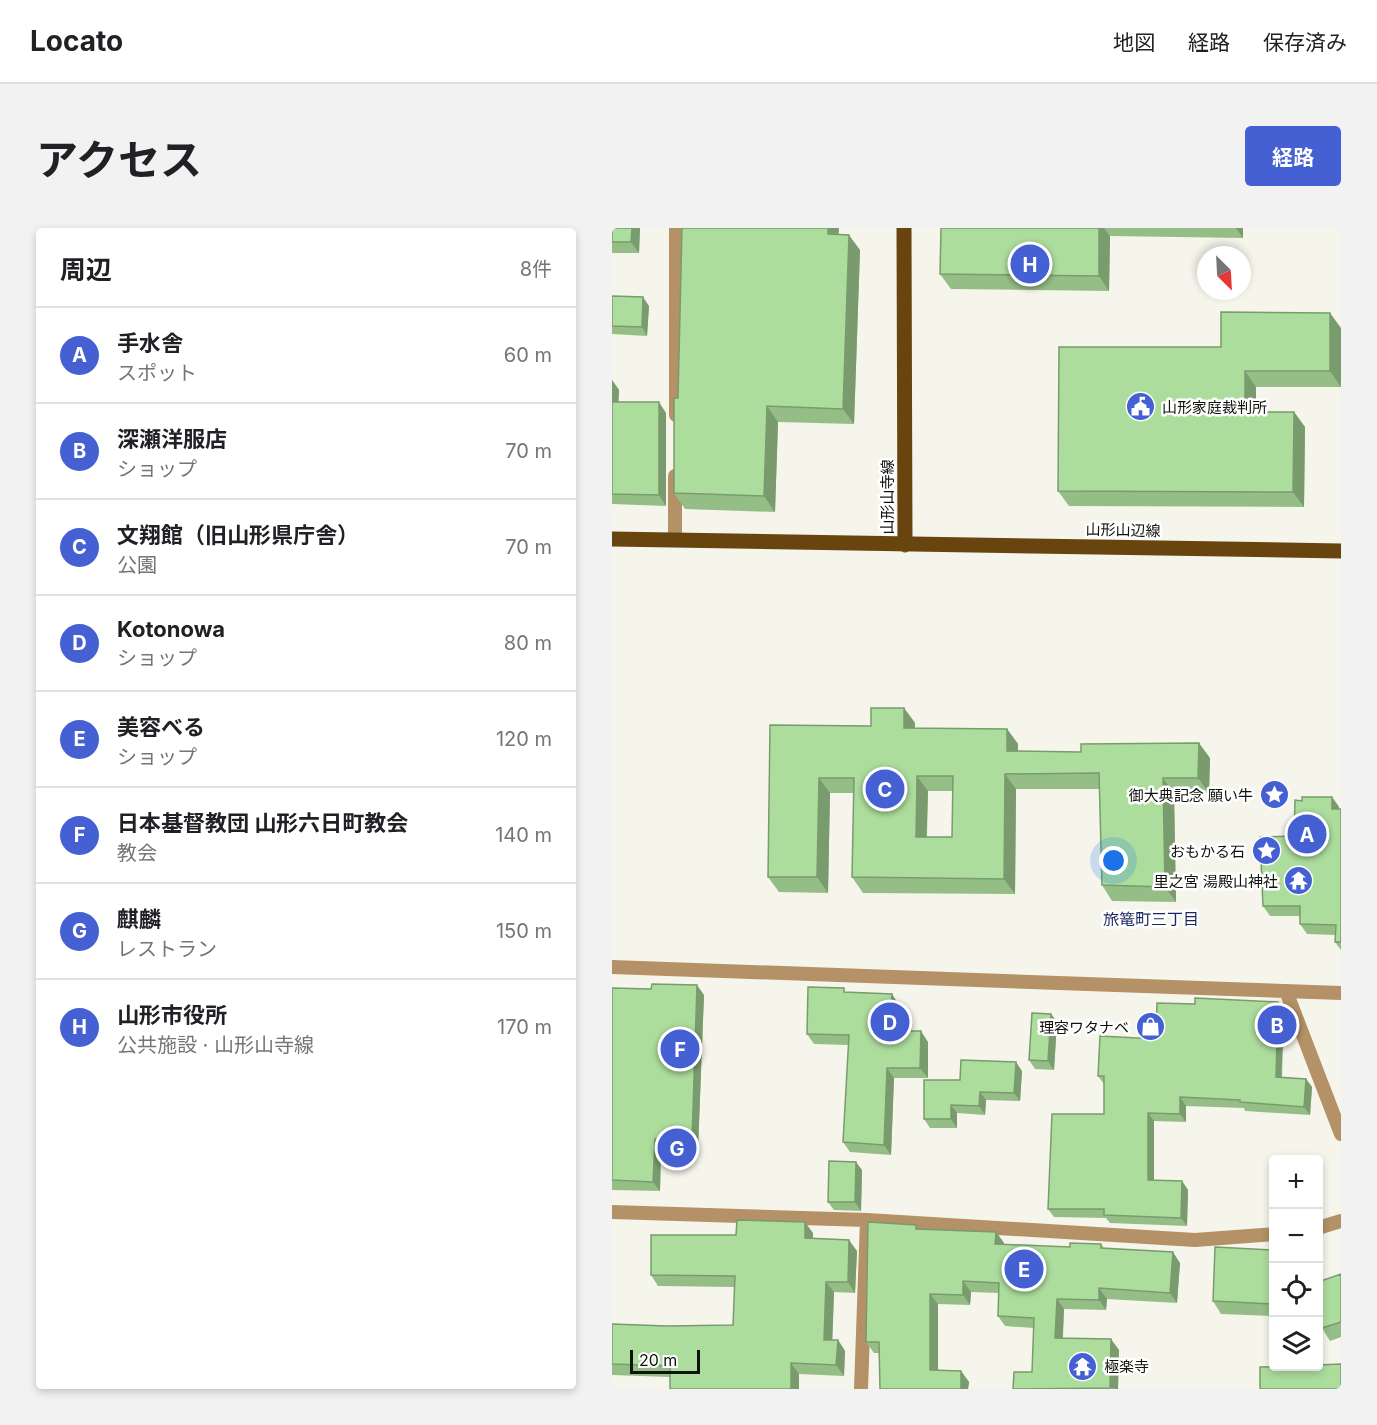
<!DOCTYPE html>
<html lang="ja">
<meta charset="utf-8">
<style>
body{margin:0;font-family:Inter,"Noto Sans JP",sans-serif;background:#f2f2f2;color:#202124}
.controls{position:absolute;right:18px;bottom:18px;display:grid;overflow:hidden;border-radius:6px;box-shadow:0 3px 9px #0003}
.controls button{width:54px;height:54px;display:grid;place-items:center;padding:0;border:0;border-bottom:2px solid #e0e0e0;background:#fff;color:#202124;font:30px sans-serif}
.compass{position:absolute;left:585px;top:18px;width:54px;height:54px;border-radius:50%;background:#fff;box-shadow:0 3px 9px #0003;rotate:156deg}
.scale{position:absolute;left:18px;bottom:15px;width:70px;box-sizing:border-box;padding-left:6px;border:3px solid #11110d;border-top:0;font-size:16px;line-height:21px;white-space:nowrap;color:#11110d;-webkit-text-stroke:4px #fff;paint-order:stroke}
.you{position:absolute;left:502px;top:633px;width:21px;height:21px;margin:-15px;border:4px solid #fff;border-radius:50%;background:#1a73e8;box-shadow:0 0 0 9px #1a73e833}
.badge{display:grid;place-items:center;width:39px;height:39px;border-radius:50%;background:#4460d3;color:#fff;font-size:20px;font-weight:700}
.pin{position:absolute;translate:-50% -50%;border:3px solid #fff;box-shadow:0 2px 6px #0006}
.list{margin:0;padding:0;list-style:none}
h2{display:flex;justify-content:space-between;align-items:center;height:78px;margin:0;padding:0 24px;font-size:26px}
h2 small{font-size:20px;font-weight:400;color:#757577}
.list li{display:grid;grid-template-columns:39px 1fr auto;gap:18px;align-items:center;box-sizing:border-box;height:96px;padding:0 24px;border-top:2px solid #e0e0e0}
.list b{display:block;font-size:22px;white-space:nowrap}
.list p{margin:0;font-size:20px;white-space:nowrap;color:#757577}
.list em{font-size:20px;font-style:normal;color:#757577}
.icon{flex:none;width:33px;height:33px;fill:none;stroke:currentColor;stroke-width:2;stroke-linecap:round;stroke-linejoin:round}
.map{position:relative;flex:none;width:729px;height:1161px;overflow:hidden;border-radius:6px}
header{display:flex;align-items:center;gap:36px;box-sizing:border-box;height:84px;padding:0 30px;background:#fff;border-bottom:2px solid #e0e0e0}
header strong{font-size:28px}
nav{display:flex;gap:33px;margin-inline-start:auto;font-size:21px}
.intro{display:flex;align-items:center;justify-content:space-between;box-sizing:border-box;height:144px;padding:0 36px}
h1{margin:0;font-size:42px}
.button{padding:15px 27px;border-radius:6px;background:#4460d3;color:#fff;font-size:21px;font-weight:700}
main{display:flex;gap:36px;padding:0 36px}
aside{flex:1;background:#fff;border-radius:6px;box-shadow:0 3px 9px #0003}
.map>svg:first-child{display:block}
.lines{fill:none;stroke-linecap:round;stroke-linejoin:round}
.service{stroke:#b49166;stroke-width:14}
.primary{stroke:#68450f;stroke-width:15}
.wall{fill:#95be87;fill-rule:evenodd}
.shaded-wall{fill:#799b6e}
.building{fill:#addd9d;stroke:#799b6e;stroke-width:1.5;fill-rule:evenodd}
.labels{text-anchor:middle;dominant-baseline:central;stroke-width:5;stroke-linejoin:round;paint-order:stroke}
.poi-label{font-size:15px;fill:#11110d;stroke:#fff;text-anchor:end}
.street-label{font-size:15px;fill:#11110d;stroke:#fff}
.neighbourhood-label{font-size:16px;fill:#1a285f;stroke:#fff}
</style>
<header>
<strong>Locato</strong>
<nav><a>地図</a><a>経路</a><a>保存済み</a></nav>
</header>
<div class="intro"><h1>アクセス</h1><a class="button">経路</a></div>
<main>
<aside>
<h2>周辺<small>8件</small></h2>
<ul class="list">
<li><span class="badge">A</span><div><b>手水舎</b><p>スポット</p></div><em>60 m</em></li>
<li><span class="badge">B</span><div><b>深瀬洋服店</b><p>ショップ</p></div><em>70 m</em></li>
<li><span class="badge">C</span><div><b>文翔館（旧山形県庁舎）</b><p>公園</p></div><em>70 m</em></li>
<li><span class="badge">D</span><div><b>Kotonowa</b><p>ショップ</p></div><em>80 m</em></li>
<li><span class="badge">E</span><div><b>美容べる</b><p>ショップ</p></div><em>120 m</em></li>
<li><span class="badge">F</span><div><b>日本基督教団 山形六日町教会</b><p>教会</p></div><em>140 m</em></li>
<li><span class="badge">G</span><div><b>麒麟</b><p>レストラン</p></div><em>150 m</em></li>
<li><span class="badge">H</span><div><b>山形市役所</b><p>公共施設 · 山形山寺線</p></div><em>170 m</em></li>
</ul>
</aside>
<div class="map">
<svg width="729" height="1161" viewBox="0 0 729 1161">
<rect width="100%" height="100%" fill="#f6f5ec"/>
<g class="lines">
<path class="service" d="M64 187V0
M63 312V248
M0 739 729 765
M674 763 729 906
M0 984 255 992 583 1012 662 1006
M706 1000 729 993
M249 1161 255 992"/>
<path class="primary" d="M292 0 293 317
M0 311 729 323"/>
</g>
<path class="wall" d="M0 0H28L27 25H0Z
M329 0H631V10L498 8 497 63 339 61 328 46Z
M227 6 248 22 242 196 166 194 163 284 73 281 62 265 66 170Z
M0 68 37 78 35 108 0 106Z
M729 100V159H644V184H682L693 199 692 279 457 278 446 263 609 119Z
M0 152 7 162 6 174 54 185V278L0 276Z
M292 480 303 495V500L395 501 406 516V523L598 530 597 565H562L564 674 500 673 490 657 488 561H404L403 666 251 665 240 649 242 565H218L216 665 167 664 156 649 158 497 259 498ZM316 563H341L340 609H315Z
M720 569 727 579V581H729V722L723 714 724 707 695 706 688 696V688H658L651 678 682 608 690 573Z
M0 760 92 767 86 921 49 920 48 963 0 962Z
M235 764 287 777 285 803 316 814V850H282L279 927 238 924 231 914 237 817 202 816 195 806Z
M672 782 670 849 694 851 700 859 698 887 633 883 632 880 574 878V894L542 893V953H570L576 962 575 998 498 995 494 990 442 989 436 981 492 886V856L486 848 544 811Z
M439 786 445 794 442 842 423 841 417 832Z
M410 843 408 873 374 872 373 887 345 885V900H318L312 891 348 852Z
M250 942 249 983 222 982 216 974Z
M307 1001 384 1004 392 1015V1017L458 1019 489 1016 492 1020 568 1035 565 1075 495 1071 494 1082 452 1081 451 1110 507 1122 506 1161H401L420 1144 422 1100 393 1098 386 1088 387 1065 359 1064 358 1077 326 1076V1142L349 1143 357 1154 356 1161H268L267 1125H262L254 1114Z
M201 1005V1010L245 1023 243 1065 222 1064 220 1112H226L233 1123 232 1148 187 1146 58 1149 0 1147V1096L55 1098 121 1097 123 1059 46 1058 39 1047 124 1007Z
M662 1022V1088L609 1086 601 1073Z
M729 1046V1109L718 1113 710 1100Z"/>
<path class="shaded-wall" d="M20 0H28L27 25 19 14Z
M216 0H227L226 21 216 6Z
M487 0H492L498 8 497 63 487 48Z
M624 0H631V10Z
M237 7 248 22 242 196 231 181Z
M31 69 37 78 35 108 30 99Z
M718 85 729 100V159L718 143Z
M633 143 644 159V199L633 184Z
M0 152 7 162 6 185 0 177Z
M47 174 54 185V278L47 267Z
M155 178 166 194 163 284 152 268Z
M682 184 693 199 692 279 681 264Z
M292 480 303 495 302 515 292 500Z
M395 501 406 516 405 538 395 523Z
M587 515 598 530 597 565 586 550Z
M393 546 404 561 403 666 392 651Z
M305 548 316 563 314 624 304 609Z
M207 550 218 565 216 665 205 649Z
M551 550 562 565 564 674 553 659Z
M720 569 727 579V591L720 581Z
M85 757 92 767 86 921 80 912Z
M280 766 287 777 285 813 277 803Z
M666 774 672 782 669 857 664 849Z
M439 786 445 794 442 842 436 833Z
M309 803 316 814V850L308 840Z
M404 834 410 843 408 873 402 865Z
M275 840 282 850 279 927 272 917Z
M694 851 700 859 698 887 692 879Z
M368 864 374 872 373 887 367 878Z
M568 869 574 878V894L568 886Z
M339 877 345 885V900L339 891Z
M536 885 542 893V961L536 952Z
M43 911 49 920 48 963 41 954Z
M244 934 250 942 249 983 243 974Z
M570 953 576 962 575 998 569 990Z
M193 994 201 1005 200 1021 193 1010Z
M384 1004 392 1015 391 1027 383 1016Z
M237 1012 245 1023 243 1065 236 1054Z
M561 1024 568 1035 565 1075 558 1065Z
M351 1053 359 1064 358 1077 351 1067Z
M214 1054 222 1064 220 1122 212 1112Z
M487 1060 495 1071 494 1082 487 1072Z
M318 1066 326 1076V1153L318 1142Z
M445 1071 452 1081 450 1121 443 1110Z
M499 1111 507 1122 506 1161 498 1160Z
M226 1112 233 1123 232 1148 224 1137Z
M179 1135 187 1146V1161H179Z
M349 1143 357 1154 356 1161H349Z"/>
<path class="building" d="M0 0H20L19 14H0Z
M70 0H216V6L237 7 231 181 155 178 152 268 62 265V170H66Z
M329 0H487V48L328 46Z
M0 68 31 69 30 99 0 98Z
M609 84 718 85V143H633V184H682L681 264 446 263 447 119H609Z
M0 174H47V267L0 266Z
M259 480H292V500L395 501V523L469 524V516L587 515 586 550H551L553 659 490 657 487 545 393 546 392 651 240 649 242 550H207L205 649H156L158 497 259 498ZM305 548H341L340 609H304Z
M690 569H720V581H729V714H723L724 697 688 696V678H651L648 609 682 608 683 572 690 573Z
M40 756 85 757 80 912 43 911 41 954 0 952V760L39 761Z
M196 759 232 760V764L280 766 277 803H309L308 840H275L272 917 231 914 237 807 195 806Z
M583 770 666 774 664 849 694 851 692 879 628 874V872L568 869V886L536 885V952L570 953 569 990 492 987V981H436L440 886H492V848H486L488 808 544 811 545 775 583 776Z
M420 785 439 786 436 833 417 832Z
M349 832 404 834 402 865 368 864 367 878 339 877V891H312V852H348Z
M217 933 244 934 243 974H216Z
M125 992 193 994V1010L237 1012 236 1054H214L212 1112H226L224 1137 179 1135V1161H58V1138L0 1136V1096L55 1098 121 1097 123 1048 39 1047V1007H124Z
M256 994 304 997V1001L384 1004 383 1016 458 1019V1015L489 1016V1020L561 1024 558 1065 487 1060V1072L445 1071 443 1110 499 1111 498 1160 401 1161 402 1144H420L422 1090 386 1088 387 1055 351 1053V1067L318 1066V1142L349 1143V1161H268L267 1114H254Z
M603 1019 662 1022V1076L601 1073Z
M729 1046V1094L710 1100 706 1091V1054Z
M729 1136V1161H648V1139L706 1138V1137Z"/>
<defs>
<symbol id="civic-disc" viewBox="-11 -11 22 22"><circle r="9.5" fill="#4460d3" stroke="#fff"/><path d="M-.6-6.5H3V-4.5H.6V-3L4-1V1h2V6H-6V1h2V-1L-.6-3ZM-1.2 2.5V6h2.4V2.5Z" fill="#fff"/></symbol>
<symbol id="sight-disc" viewBox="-11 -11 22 22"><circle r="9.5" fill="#4460d3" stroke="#fff"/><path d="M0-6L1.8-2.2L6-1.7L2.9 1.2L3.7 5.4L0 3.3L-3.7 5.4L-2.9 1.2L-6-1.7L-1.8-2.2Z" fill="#fff"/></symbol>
<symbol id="temple-disc" viewBox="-11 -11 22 22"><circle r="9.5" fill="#4460d3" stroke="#fff"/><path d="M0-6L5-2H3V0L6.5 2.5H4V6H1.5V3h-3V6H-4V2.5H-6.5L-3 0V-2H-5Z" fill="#fff"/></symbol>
<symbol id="shop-disc" viewBox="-11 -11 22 22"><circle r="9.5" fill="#4460d3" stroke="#fff"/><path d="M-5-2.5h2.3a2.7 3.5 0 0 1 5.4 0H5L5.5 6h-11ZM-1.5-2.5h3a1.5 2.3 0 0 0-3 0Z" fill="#fff"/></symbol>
</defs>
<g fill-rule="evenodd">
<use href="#civic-disc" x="512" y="162" width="33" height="33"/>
<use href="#sight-disc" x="646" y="550" width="33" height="33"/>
<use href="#sight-disc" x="638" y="606" width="33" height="33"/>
<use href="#temple-disc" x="670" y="636" width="33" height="33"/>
<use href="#shop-disc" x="522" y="782" width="33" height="33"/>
<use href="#temple-disc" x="454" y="1122" width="33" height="33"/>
</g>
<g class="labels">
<g class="poi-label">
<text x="550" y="179" text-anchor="start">山形家庭裁判所</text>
<text x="641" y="567">御大典記念 願い牛</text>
<text x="633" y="623">おもかる石</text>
<text x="666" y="653">里之宮 湯殿山神社</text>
<text x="517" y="799">理容ワタナベ</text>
<text x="492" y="1138" text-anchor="start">極楽寺</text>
</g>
<g class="street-label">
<text transform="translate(275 269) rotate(-90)">山形山寺線</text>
<text transform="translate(511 302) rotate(1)">山形山辺線</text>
</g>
<g class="neighbourhood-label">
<text x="539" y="691">旅篭町三丁目</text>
</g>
</g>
</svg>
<div class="controls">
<button>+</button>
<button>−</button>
<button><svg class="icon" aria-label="locate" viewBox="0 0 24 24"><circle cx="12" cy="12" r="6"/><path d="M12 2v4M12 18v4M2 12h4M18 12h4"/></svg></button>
<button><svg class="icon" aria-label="layers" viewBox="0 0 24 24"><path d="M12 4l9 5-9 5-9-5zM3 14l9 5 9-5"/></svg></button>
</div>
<svg class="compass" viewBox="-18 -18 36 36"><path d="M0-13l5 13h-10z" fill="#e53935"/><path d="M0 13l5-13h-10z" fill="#757577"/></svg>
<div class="scale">20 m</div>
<div class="you"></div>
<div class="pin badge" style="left:695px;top:606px">A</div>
<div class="pin badge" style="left:665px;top:797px">B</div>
<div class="pin badge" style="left:273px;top:561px">C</div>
<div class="pin badge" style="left:278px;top:794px">D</div>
<div class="pin badge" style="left:412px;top:1041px">E</div>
<div class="pin badge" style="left:68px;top:821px">F</div>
<div class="pin badge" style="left:65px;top:920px">G</div>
<div class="pin badge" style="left:418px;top:36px">H</div>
</div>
</main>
